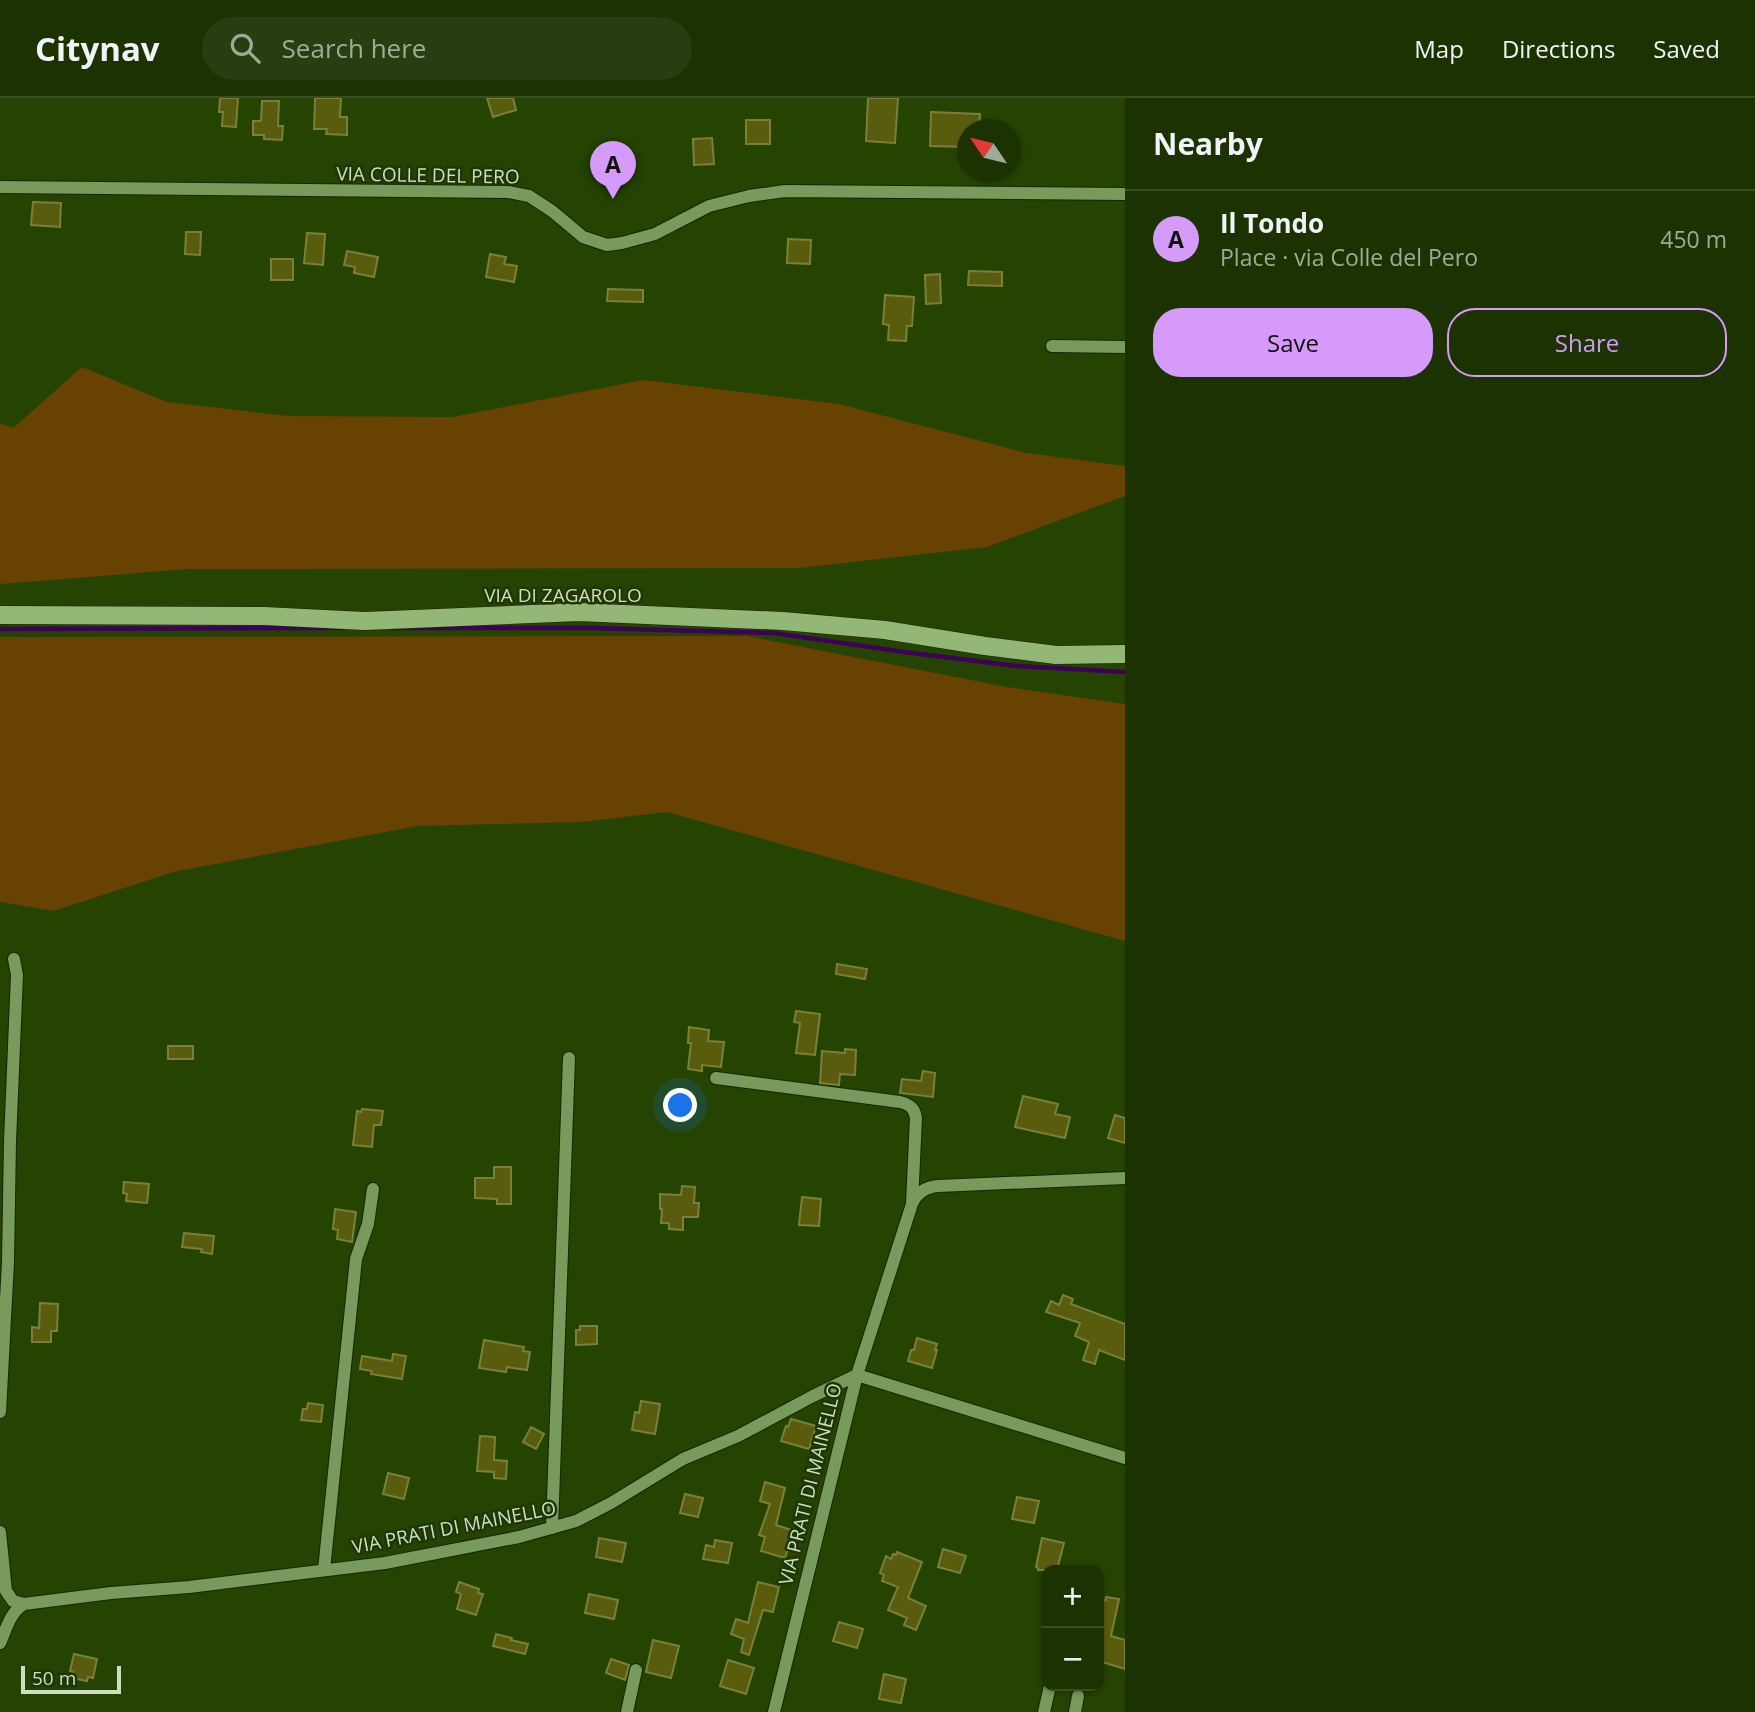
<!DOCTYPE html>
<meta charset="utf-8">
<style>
body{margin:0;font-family:"Open Sans",sans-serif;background:#293e10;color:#f1f3f6}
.controls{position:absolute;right:21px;bottom:21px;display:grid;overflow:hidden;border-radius:14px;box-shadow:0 2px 5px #0004}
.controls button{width:63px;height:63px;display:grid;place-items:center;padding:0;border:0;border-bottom:2px solid #3a4d23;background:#1c3201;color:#f1f3f6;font:35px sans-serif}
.compass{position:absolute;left:957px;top:21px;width:63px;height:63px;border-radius:50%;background:#1c3201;box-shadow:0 2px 5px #0004;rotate:305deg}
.scale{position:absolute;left:21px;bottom:18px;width:100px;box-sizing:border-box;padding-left:7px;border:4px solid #cddfbf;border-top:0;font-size:19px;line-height:24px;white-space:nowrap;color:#cddfbf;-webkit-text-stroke:5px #203607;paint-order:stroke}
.you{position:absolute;left:681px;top:1008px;width:24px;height:24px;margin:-18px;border:5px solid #fff;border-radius:50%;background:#1a73e8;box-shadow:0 0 0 10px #1a73e833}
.badge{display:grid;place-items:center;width:46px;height:46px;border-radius:50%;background:#d69bfa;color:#111;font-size:23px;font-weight:700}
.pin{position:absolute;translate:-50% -58px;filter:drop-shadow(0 2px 4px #0008)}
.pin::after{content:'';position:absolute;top:37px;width:24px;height:21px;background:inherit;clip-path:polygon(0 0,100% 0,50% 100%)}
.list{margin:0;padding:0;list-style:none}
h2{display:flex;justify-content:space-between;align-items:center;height:91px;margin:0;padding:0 28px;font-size:30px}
h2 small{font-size:23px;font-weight:400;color:#a0aa99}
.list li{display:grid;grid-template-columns:46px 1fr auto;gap:21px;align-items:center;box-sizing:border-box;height:98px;padding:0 28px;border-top:2px solid #3a4d23}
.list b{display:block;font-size:26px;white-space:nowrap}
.list p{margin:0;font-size:23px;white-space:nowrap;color:#a0aa99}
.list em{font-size:23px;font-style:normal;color:#a0aa99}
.actions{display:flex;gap:14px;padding:21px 28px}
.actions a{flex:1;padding:16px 0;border:2px solid #d69bfa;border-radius:28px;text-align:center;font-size:24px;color:#d69bfa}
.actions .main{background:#d69bfa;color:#111}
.icon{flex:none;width:38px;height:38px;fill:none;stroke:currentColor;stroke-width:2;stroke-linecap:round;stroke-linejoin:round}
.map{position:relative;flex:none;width:1125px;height:1614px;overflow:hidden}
header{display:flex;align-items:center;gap:42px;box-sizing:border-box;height:98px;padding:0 35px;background:#1c3201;border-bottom:2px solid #3a4d23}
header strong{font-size:33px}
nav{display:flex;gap:38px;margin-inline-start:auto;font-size:24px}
.search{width:490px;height:63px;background:#293e10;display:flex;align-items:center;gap:18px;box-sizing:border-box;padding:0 24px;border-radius:38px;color:#a0aa99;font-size:26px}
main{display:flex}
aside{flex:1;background:#1c3201}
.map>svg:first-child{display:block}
.green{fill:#684200}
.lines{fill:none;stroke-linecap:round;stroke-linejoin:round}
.stream{stroke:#3e0158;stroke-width:4.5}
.building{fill:#595c0d;stroke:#7b8038;stroke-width:2}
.minor-casing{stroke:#162606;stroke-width:14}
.major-casing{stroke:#162606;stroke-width:19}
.minor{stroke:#789a5c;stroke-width:12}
.major{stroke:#93b776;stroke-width:18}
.labels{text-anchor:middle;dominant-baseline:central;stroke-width:5;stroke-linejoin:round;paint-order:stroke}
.street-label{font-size:19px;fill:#cddfbf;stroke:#203607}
</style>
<header>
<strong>Citynav</strong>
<div class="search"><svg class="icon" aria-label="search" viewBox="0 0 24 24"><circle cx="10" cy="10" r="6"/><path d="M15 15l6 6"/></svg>Search here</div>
<nav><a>Map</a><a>Directions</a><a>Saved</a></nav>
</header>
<main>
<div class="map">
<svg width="1125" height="1614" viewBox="0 0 1125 1614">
<rect width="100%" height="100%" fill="#254301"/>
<path class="green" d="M82 269 167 304 288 318 452 319 643 282 839 306 1027 355 1125 368V398L987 449 799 470 189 471 0 486V325L13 330Z
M747 538 1007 589 1125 606V843L667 714 582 724 418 728 173 774 54 813 0 804V539Z"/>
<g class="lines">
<path class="stream" d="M393 530H591L774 535 904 554 1017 568 1125 574
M0 531 343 530"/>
</g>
<path class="building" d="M220 0H238L236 29 222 28 223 14H219Z
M315 0H341L340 19H347V37L326 36 327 31H314Z
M487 0H513L516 12 493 19Z
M868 0H898L895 45 866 43Z
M262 3H279L278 28H283L282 42 264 41V37H253V23H261Z
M931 14 980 16 979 32H968V49L930 48Z
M746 22H770V46H746Z
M712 40 714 66 694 67 693 41Z
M33 104 61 105 60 129 31 127Z
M186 134H201L200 157 185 156Z
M307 135 325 136 323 167 304 165Z
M788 141 811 142 810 166 787 165Z
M347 153 378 159 374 179 354 175 355 169 344 167Z
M490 156 506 159 504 166 517 168 514 184 486 179Z
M271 161H293V182H271Z
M969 173 1002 174V188L968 187Z
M940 176 941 205 926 206 925 177Z
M608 191 643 192V204L607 203Z
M885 197 914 199 912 228H907L906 243 888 242 889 227 883 226Z
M837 866 867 871 865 881 836 876Z
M796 913 820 916 815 957 796 955 800 925 794 924Z
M689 929 709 932 708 943 724 944 721 969 702 967V973L688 971 691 945H688Z
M168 948H193V961H168Z
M845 951 856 952 855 977 840 976 839 987 820 985 822 953 845 955Z
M923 973 935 975 933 999 900 995 902 981 921 983Z
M1023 998 1058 1006 1055 1016 1070 1019 1065 1040 1015 1029Z
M362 1011 383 1013 381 1027H374L372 1049 353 1047 357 1013 361 1014Z
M1115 1017 1125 1020V1045L1108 1040Z
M494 1069H511V1106H497V1101L475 1100V1080H494Z
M124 1084 149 1086 147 1105 126 1103 127 1096 123 1095Z
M682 1088 695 1089 694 1105H699L698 1119H683V1132L669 1131V1125H661L662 1111H660V1096L681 1097Z
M802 1099 821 1101 819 1128 799 1127Z
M335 1111 356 1114 352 1144 337 1141 338 1132 333 1131Z
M184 1135 214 1138 212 1156 201 1154 202 1151 182 1149Z
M1063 1197 1073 1201 1071 1206 1125 1226V1262L1099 1252 1095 1266 1083 1262 1089 1244 1075 1238 1080 1225 1046 1214 1051 1203 1059 1207Z
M40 1205 58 1206 57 1233H51V1244H32V1229L39 1230Z
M580 1228H597V1246L576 1247V1232H580Z
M917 1240 937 1246 935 1252H937L932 1270 908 1263 911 1252H914Z
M484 1242 524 1249 523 1253 530 1254 527 1272 507 1269 506 1274 479 1270Z
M393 1256 406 1258 402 1281 371 1276 372 1273 360 1271 362 1258 392 1263Z
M641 1303 660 1306 655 1336 632 1332 635 1314 639 1315Z
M308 1305 323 1307 321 1324 301 1322 303 1311H307Z
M791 1321 816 1328 809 1351 781 1343 786 1328 788 1329Z
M531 1329 544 1336 536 1351 523 1344Z
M480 1338 495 1339 494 1362 507 1363 506 1381 494 1380V1374L477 1373Z
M388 1375 409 1380 404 1401 383 1396Z
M765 1384 785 1390 776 1427 794 1433 785 1460 761 1453 765 1439 759 1437 770 1406 760 1403Z
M685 1396 703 1400 698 1419 680 1415Z
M1017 1399 1039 1403 1034 1425 1012 1421Z
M599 1440 626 1445 622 1464 596 1459Z
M1042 1440 1064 1445 1057 1472H1038V1470L1036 1469Z
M715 1442 732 1445 728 1465 703 1461 706 1447 714 1449Z
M943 1451 966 1458 960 1475 938 1469Z
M897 1454 922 1464 908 1500 926 1508 916 1532 904 1527 907 1520 888 1512 898 1489 882 1483 884 1477 880 1475 886 1458 891 1461 893 1456 896 1457Z
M459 1484 479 1491 478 1495 483 1496 476 1517 457 1511 461 1496 456 1494Z
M758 1484 779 1489 773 1514 763 1512 749 1557 741 1554 744 1541 731 1536 736 1521 748 1525Z
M589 1496 618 1502 614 1521 585 1515Z
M1106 1499 1119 1501 1111 1538 1125 1542V1571L1099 1563V1501L1106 1502Z
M839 1524 863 1531 857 1550 833 1543Z
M496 1536 512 1540 511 1542 528 1546 525 1556 493 1548Z
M653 1542 679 1548 671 1580 646 1574Z
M74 1556 97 1561 93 1580 88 1579 87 1583 72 1580 73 1574 70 1573Z
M611 1561 629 1567 625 1582 606 1575Z
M728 1562 754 1570 746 1596 720 1588Z
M884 1576 906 1581 901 1605 879 1601Z"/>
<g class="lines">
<defs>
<path id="minor" d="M0 89 508 94 529 98 552 113 583 139 607 147 622 145 655 136 709 108 749 98 785 93 1125 96
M1052 248 1125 249
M716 980 900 1004C909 1006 915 1010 916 1020L912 1105
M0 1314 8 1164 10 1043 17 877 14 861
M552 1430 569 960
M0 1434 6 1493 13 1503 24 1506
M324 1472 356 1161 368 1126 373 1091
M0 1545C6 1532 10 1514 24 1506L111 1495 189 1489 385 1465 519 1439 576 1423 611 1405 683 1361 738 1338 813 1298 857 1277 912 1106C917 1094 926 1089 938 1088L1125 1080
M627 1614 636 1572
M774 1614 857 1277 1125 1360
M1044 1614 1050 1588
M1075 1614 1078 1598"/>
<path id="major" d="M0 517 264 518 365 523 579 514 783 523 885 532 985 548 1056 557 1125 556"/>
</defs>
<use href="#minor" class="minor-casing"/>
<use href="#major" class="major-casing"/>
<use href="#minor" class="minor"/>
<use href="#major" class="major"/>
</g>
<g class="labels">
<g class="street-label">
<text transform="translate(428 77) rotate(1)">VIA COLLE DEL PERO</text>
<text x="563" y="497">VIA DI ZAGAROLO</text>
<text transform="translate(810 1386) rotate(-76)">VIA PRATI DI MAINELLO</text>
<text transform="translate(454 1429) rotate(-11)">VIA PRATI DI MAINELLO</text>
</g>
</g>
</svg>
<div class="controls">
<button>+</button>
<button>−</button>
</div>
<svg class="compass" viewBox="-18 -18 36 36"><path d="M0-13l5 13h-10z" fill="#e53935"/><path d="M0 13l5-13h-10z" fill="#a0aa99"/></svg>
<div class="scale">50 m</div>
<div class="you"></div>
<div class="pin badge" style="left:613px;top:101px">A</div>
</div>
<aside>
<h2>Nearby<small></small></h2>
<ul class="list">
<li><span class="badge">A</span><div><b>Il Tondo</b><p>Place · via Colle del Pero</p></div><em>450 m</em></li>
</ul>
<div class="actions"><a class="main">Save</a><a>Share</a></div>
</aside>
</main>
